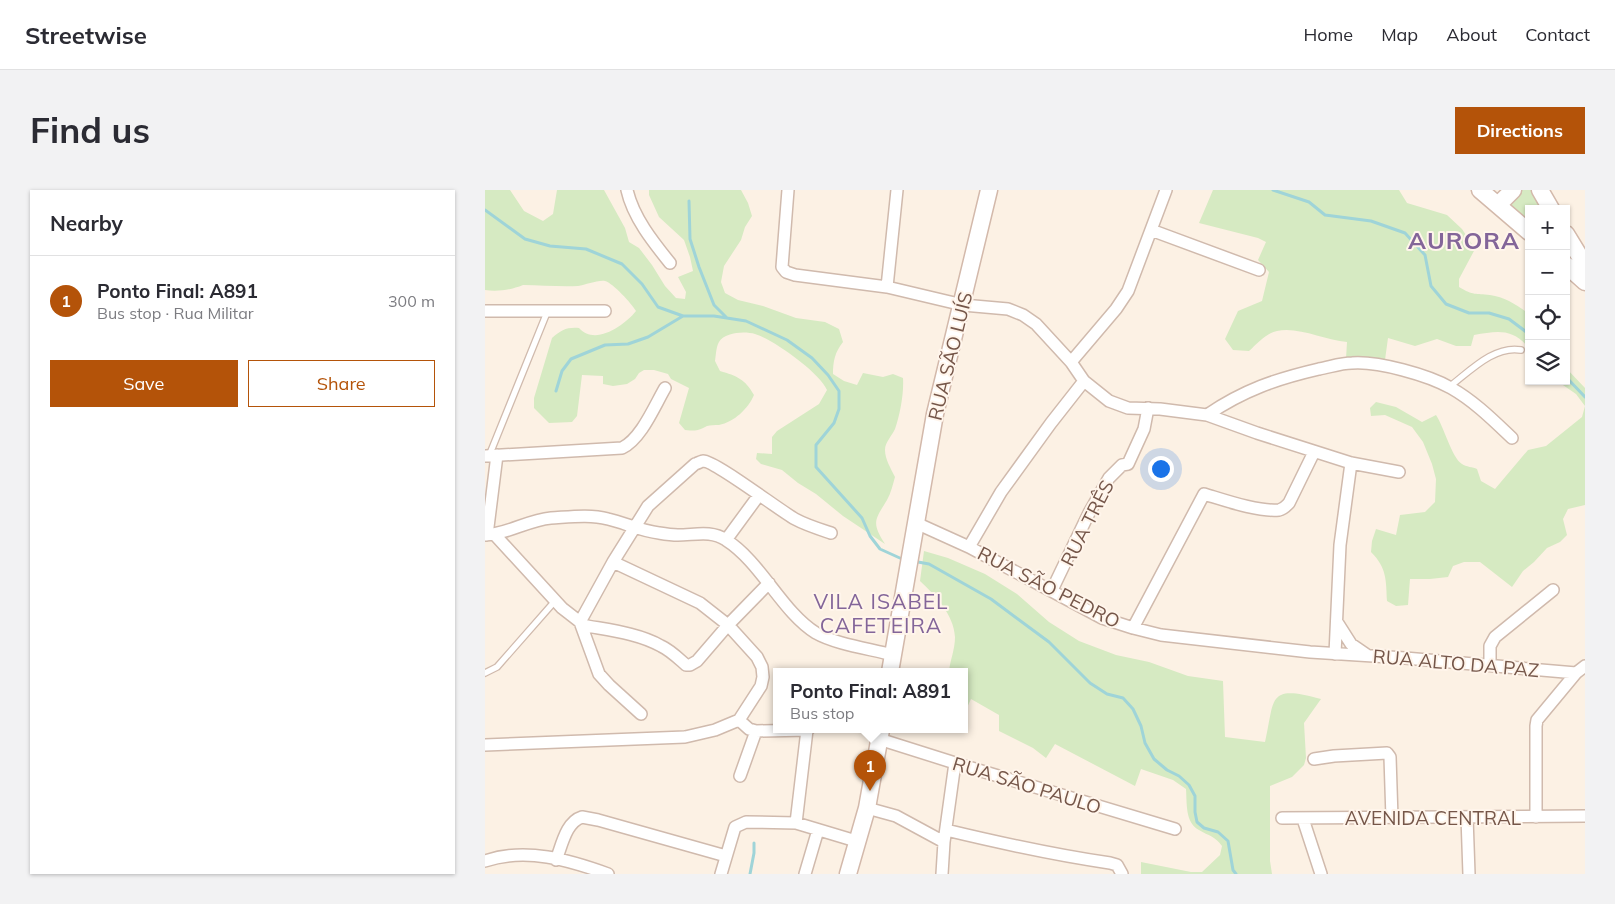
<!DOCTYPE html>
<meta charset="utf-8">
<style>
body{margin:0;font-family:Mulish,sans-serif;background:#f2f2f3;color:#2b2b33}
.controls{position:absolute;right:15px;top:15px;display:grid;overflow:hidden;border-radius:0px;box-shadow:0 1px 4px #0004}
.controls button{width:45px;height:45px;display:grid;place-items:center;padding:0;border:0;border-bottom:1px solid #e1e1e2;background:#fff;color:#2b2b33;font:25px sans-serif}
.you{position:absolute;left:675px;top:278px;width:18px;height:18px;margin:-12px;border:4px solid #fff;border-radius:50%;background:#1a73e8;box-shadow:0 0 0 8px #1a73e833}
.badge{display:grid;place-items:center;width:32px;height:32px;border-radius:50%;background:#b45309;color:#fff;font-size:16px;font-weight:700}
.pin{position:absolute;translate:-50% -41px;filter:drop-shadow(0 1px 2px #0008)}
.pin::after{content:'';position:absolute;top:26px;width:18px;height:15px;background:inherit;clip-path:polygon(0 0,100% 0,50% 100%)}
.popup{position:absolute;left:288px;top:478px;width:195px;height:65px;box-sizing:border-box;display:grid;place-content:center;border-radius:0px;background:#fff;filter:drop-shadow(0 1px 4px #0005);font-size:16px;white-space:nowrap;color:#7c7c81}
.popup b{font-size:19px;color:#2b2b33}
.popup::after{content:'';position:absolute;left:50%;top:100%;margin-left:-10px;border:10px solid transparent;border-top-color:#fff}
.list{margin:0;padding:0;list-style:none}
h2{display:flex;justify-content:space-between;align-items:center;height:65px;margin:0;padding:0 20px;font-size:21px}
h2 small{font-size:16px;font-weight:400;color:#7c7c81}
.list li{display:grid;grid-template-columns:32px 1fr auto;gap:15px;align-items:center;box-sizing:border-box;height:90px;padding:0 20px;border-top:1px solid #e1e1e2}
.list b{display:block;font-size:19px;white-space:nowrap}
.list p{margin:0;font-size:16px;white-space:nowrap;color:#7c7c81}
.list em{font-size:16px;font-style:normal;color:#7c7c81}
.actions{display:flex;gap:10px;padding:15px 20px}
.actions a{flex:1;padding:11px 0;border:1px solid #b45309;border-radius:0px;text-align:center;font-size:18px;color:#b45309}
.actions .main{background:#b45309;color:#fff}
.icon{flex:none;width:28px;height:28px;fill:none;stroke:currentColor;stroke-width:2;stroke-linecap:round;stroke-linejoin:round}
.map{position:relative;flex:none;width:1100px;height:684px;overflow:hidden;border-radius:0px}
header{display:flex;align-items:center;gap:30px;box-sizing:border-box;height:70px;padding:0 25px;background:#fff;border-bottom:1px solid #e1e1e2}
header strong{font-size:24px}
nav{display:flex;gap:28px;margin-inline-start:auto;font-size:18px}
.intro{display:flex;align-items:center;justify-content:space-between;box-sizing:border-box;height:120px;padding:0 30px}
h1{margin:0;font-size:35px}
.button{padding:12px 22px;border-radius:0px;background:#b45309;color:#fff;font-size:18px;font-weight:700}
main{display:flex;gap:30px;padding:0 30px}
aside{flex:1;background:#fff;border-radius:0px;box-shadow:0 1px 4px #0004}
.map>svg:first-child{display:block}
.green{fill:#d6eac2}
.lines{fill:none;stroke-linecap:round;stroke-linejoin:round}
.stream{stroke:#9fd4d8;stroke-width:3}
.lane-casing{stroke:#d0baad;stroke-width:8}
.street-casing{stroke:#d0baad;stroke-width:14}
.secondary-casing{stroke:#d3b9ab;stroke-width:19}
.lane{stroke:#fff;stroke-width:5.5}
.street{stroke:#fff;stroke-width:11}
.secondary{stroke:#fff;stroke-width:16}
.labels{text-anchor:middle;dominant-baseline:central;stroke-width:4;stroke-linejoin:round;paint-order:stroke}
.street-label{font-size:19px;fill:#755649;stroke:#fff5eb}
.quarter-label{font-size:21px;letter-spacing:1px;fill:#836599;stroke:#fff5eb}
.district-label{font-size:24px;font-weight:bold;letter-spacing:1px;fill:#836599;stroke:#fff5eb}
</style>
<header>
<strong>Streetwise</strong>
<nav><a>Home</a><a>Map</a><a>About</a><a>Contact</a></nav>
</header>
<div class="intro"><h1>Find us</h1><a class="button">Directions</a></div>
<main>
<aside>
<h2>Nearby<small></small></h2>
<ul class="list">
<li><span class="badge">1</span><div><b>Ponto Final: A891</b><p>Bus stop · Rua Militar</p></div><em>300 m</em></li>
</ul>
<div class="actions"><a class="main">Save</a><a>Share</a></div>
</aside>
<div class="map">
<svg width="1100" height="684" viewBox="0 0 1100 684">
<rect width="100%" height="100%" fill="#fcf1e4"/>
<path class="green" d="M0 0H25L39 21 58 31 68 24 72 0H119L140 38 144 52 154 58 167 75 180 96 191 108 200 109 201 102 193 87 208 81 205 67 199 50 174 27 164 5V0H256L263 13 267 26 260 37 256 50 239 76 236 92 240 103 253 110 278 116 311 128 340 132 354 139 358 152C350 162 348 171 348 184L359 191 372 195 378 183 398 187 408 184 418 188C419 204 415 224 410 239 407 246 400 252 400 260 400 269 406 279 410 287 408 294 406 303 402 310 390 330 386 332 400 354L358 326 331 304 313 293 297 280 276 274 271 269 272 263 287 264V247L292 241 334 214 342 200C335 183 289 150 270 144 260 141 240 142 234 152 231 157 231 165 230 171L235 181C252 186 260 189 269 205 263 219 249 232 234 235 230 235 225 235 222 236 212 241 212 241 200 240L194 233 204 198 186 189 183 184 169 180H159L154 183 150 189 142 194 128 196 118 194V186L97 185 92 226 87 232 64 233 49 218V208L67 148C76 140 82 137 94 138 110 156 139 136 151 121 147 114 128 93 120 91 112 90 101 95 93 96 75 97 56 95 38 95 26 100 12 102 0 100Z
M728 0H914L922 13 962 25 977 39 990 59 974 89V97C989 106 990 103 1005 105 1020 107 1032 115 1044 124V158C1027 138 1013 141 989 145L986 156H971L952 149 930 156 903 148 900 170 874 167 861 169 862 152C840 150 812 136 792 141 781 143 772 154 764 161L748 160 740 149 753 121 777 111 784 82 773 70 781 52 773 48 714 33Z
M1034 0H1048L1059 19H1044V36L1019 15Z
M1081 178 1100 198V315L1083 319 1078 329 1082 345 1075 352 1062 358 1049 372 1038 381 1027 397 995 372H979L968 376 963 387 945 389H925L923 415 911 416 902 411C901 390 902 378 886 362L887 351 891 339 911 345 915 325 940 322 950 312 951 289 947 274 938 252 927 237 900 225 886 226 885 218 891 212 911 217 937 232 951 225C959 237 967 268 977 274 981 277 988 277 992 279L996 291 1010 299 1043 260 1061 256 1097 227 1100 216 1091 204 1072 191H1081Z
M439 361 463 368 500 384 532 404 564 432 594 451 631 465 664 472 703 486 738 491 740 547 780 552C790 508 782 494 836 509L819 533 821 568 819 575 807 587 785 596V671L787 684H656V672L706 682H717L735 665 737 656C730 646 724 646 714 640 700 633 702 613 701 599L688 590 656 579 650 596 570 554 561 568 548 558 514 541V525L486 509 479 524V482H464C465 470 470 460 470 447 469 425 450 405 435 391Z"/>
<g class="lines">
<path class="stream" d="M788 0 824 12 840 25 886 31 920 43 940 65 946 96 961 114 984 123H1004L1024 129 1044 144
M204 11 205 49 214 77 229 115 242 128
M0 20 40 49 65 56 101 59 137 74 157 94 173 117 198 126H229L261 131 302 150 327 168 343 185 354 201V219L349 233 331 255V277L377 328 385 346 395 359 417 369
M1081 187 1100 207
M71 201 77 181 86 169 120 155 143 154 163 147 198 126
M433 372 444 374 506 409 564 452 605 493 622 504 638 508 648 519 656 536 660 553 669 569 682 580 694 586 704 595 710 606V622L712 632 719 638 733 642 743 651 748 680 751 684
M265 684 269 663V653"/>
<defs>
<path id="lane" d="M964 197C984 182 1009 155 1036 160
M4 266 63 120
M0 483 12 477 70 411"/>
<path id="street" d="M142 0C148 27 168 52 185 73
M303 0 297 77 301 82 310 85 402 97 478 115 523 119 538 125 551 134 586 172 599 191 624 211 643 218 675 219 722 225 772 243 866 273 914 282
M666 40 774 80
M402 97 412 0
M0 121H120
M586 172 631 119 643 101 681 0
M722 225C759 200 791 189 834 179 845 177 856 173 867 173 893 171 943 185 966 198 989 211 1008 230 1027 248
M0 266 137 258C156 249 169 217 180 198
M431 333 484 357 617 428 648 438 676 445 825 462 920 468 1091 483
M0 345C23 344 43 330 66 328 84 327 105 324 123 329 140 333 156 341 174 343 180 344 187 345 193 345 210 345 226 340 241 350 276 372 297 422 331 443 350 454 386 459 408 465
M2 345 12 265
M10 345 77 418 95 432 114 484 124 495 156 524
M241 350 274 305
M484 357 516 302 566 233 599 191
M128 372 215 413 243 435 272 467 277 477 278 487 276 496 254 530
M567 400 604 323 624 288 637 275 643 274 659 239 663 218
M95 432 128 372 163 316 210 274C211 274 217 271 218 271 230 271 294 320 310 329 321 335 334 339 346 343
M852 432 866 454 882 465
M97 435C123 440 153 443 176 456 185 460 193 468 201 475H205L212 471 243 435 284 393
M648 438 719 304C739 310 773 322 794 320 799 319 801 316 804 313L829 262
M850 464 855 355 866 273
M1005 475V456L1010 447 1068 400
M394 549 470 573 690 639
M0 555 200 547 230 540 254 530 264 539 271 541 323 540
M829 569 849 566 902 563 905 567 907 628
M255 586 271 541
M382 618 411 626 459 652
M982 627 984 684
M1051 627V536L1052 530 1091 483 1100 476
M797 628 1100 626
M818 629 836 684
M311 633 322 540
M461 640C515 653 570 665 625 673L632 675 637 684
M71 670C77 655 81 632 97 627L113 630 241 666
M0 671C41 657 84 670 123 684
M236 684 250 637 261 632 311 633 371 651
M320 684 333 640
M457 684 459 652 470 573"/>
<path id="secondary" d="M995 0 1044 42
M1055 0 1066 19
M1013 15 1028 0
M1081 44 1100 75
M1081 75 1100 92
M405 482 450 224 504 0
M363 684 382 618 396 540"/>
</defs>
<use href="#lane" class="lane-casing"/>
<use href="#street" class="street-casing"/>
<use href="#secondary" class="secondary-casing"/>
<use href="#lane" class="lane"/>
<use href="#street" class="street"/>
<use href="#secondary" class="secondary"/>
</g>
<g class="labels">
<g class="street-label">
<text transform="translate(465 166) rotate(-76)">RUA SÃO LUÍS</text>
<text transform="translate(602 333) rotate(-63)">RUA TRÊS</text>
<text transform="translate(564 397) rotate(27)">RUA SÃO PEDRO</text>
<text transform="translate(971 473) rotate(5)">RUA ALTO DA PAZ</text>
<text transform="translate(542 595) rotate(17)">RUA SÃO PAULO</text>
<text x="948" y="628">AVENIDA CENTRAL</text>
</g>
<g class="quarter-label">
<text x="396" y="411">VILA ISABEL<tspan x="396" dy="24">CAFETEIRA</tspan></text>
</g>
<g class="district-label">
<text x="979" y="50">AURORA</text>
</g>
</g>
</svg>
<div class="controls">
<button>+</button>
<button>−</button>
<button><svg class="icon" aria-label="locate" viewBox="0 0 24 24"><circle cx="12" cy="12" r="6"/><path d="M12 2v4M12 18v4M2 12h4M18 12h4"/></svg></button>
<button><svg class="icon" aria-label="layers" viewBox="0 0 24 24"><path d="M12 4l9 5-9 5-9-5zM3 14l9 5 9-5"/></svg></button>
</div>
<div class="you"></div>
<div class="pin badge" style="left:385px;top:601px">1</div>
<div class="popup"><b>Ponto Final: A891</b>Bus stop</div>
</div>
</main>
